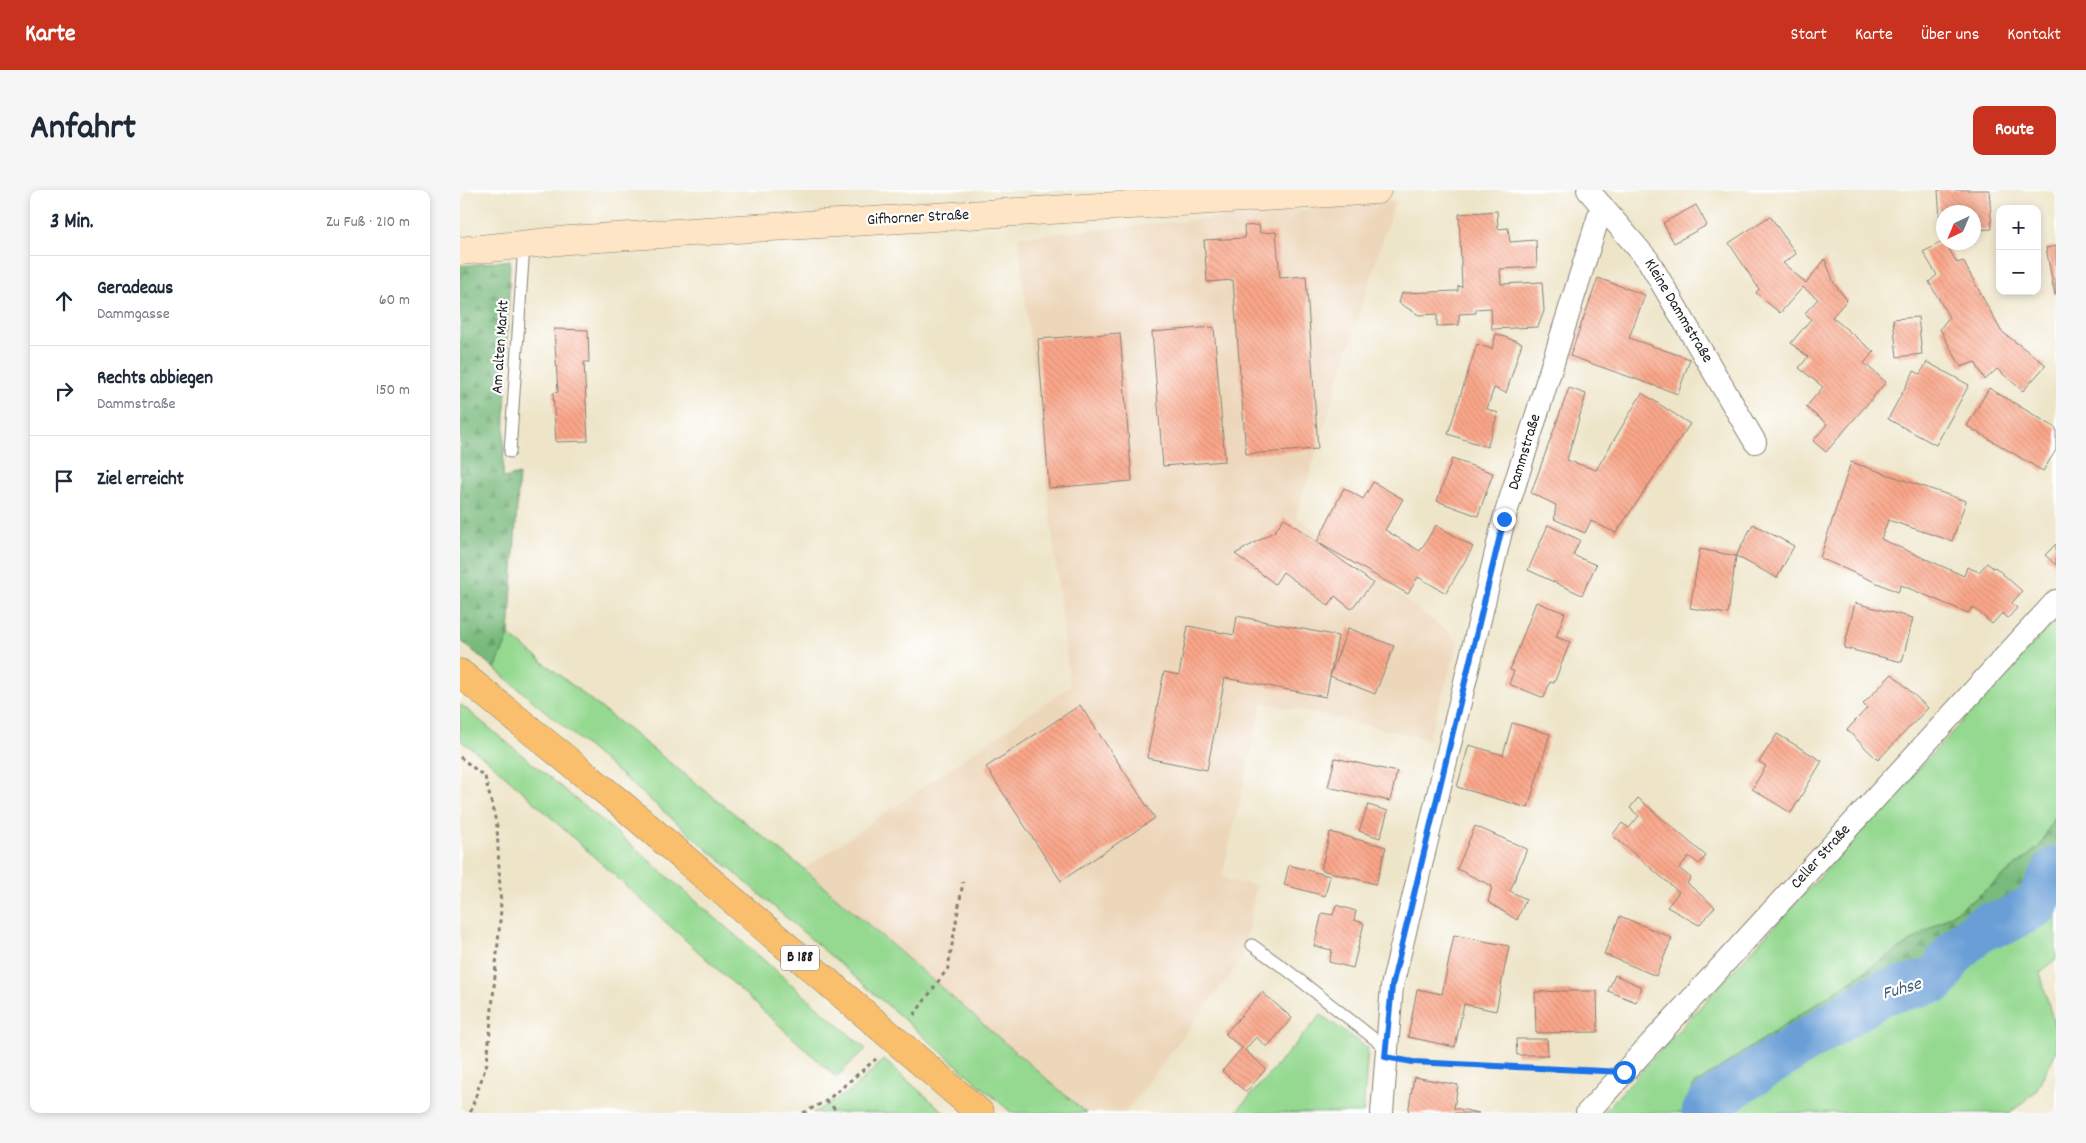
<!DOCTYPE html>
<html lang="de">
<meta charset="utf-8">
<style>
body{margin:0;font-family:Dekko,sans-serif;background:#f6f6f7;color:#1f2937}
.controls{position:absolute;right:15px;top:15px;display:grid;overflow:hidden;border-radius:10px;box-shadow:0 2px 8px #0003}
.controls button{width:45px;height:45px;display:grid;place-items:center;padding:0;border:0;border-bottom:1px solid #e0e1e3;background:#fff;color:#1f2937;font:25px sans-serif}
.compass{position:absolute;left:1476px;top:15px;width:45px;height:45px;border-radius:50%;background:#fff;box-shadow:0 2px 8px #0003;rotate:224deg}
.stop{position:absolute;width:15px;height:15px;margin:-11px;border:4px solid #1a73e8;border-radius:50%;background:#fff}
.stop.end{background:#1a73e8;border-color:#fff;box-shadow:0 1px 5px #0008}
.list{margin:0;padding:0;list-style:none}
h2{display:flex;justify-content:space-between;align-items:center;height:65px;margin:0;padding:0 20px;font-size:21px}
h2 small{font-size:16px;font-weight:400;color:#747a83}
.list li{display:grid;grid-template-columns:32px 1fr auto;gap:15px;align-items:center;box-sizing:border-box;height:90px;padding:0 20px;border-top:1px solid #e0e1e3}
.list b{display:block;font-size:19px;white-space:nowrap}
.list p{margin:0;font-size:16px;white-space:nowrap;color:#747a83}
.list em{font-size:16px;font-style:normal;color:#747a83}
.icon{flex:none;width:28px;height:28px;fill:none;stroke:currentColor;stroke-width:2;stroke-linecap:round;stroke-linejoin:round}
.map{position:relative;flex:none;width:1596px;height:923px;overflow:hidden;border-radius:10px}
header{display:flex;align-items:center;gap:30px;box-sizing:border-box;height:70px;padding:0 25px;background:#c8321e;color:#fff}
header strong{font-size:24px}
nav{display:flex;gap:28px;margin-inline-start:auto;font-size:18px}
.intro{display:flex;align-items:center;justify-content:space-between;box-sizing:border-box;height:120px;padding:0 30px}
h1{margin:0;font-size:35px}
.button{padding:12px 22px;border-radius:10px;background:#c8321e;color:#fff;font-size:18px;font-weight:700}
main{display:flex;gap:30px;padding:0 30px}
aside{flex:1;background:#fff;border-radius:10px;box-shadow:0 2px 8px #0003}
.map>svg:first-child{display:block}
.built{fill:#edd7bb}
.grass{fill:#95d991;stroke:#587a56}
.forest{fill:url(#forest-firs);stroke:#4a6a4c}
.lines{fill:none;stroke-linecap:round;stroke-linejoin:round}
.river{stroke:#699fd6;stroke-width:45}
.building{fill:url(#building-back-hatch)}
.lane-casing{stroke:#858072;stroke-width:13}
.street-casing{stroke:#858072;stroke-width:24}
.secondary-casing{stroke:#858072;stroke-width:29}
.primary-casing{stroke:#858072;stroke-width:29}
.path{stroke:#858072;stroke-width:3;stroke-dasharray:4 4;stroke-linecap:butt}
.lane{stroke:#fff;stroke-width:11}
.street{stroke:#fff;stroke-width:22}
.secondary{stroke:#fde5c5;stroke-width:28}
.primary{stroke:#f9bf6d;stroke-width:28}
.route{stroke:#1a73e8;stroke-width:6}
.labels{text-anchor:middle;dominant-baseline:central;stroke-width:4.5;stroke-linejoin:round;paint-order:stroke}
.shield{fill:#fff;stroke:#606060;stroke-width:1}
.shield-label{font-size:15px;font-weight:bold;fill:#1c1c1c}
.street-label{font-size:16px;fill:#1c1c1c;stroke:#fff}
.water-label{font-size:18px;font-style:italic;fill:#425e79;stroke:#fff}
</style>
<header>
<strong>Karte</strong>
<nav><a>Start</a><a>Karte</a><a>Über uns</a><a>Kontakt</a></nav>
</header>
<div class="intro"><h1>Anfahrt</h1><a class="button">Route</a></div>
<main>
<aside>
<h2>3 Min.<small>Zu Fuß · 210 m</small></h2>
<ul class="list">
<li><svg class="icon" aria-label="ahead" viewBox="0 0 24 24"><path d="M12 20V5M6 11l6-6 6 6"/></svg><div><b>Geradeaus</b><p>Dammgasse</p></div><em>60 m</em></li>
<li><svg class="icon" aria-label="right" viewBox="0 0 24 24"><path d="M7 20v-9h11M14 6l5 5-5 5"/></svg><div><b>Rechts abbiegen</b><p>Dammstraße</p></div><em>150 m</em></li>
<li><svg class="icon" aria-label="arrive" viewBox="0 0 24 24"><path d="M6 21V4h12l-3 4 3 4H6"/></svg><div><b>Ziel erreicht</b></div></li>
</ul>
</aside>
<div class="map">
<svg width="1596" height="923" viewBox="0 0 1596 923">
<defs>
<pattern id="forest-firs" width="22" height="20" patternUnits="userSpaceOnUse" patternTransform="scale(1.25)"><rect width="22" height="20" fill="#78b97b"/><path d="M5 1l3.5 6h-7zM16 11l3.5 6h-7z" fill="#679e6a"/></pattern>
<pattern id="building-back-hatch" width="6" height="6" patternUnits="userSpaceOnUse" patternTransform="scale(1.25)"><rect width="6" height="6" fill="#faa689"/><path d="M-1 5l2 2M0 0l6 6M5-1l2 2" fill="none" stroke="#d68e76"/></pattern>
</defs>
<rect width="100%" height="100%" fill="#fff"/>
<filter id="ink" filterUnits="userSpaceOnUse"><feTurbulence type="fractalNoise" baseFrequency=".02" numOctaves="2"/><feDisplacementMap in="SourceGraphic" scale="10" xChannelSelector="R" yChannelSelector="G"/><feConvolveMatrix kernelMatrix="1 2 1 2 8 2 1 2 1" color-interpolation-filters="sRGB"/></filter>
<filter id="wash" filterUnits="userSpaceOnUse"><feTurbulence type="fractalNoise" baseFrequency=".0096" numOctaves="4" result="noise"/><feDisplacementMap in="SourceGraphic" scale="20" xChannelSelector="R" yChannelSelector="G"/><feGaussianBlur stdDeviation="1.12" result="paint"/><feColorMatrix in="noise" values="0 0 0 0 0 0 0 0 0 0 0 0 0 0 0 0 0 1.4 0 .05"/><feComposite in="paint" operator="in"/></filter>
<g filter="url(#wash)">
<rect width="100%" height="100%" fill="#eee5c9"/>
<path class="built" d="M935 11 836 326 999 451 968 549 802 512 762 688 796 696 782 769 665 923H626L344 679 610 496 558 47Z"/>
<path class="grass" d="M1596 429V624L1580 656 1516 708 1234 895 1223 923H1143Z
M49 445 344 679 626 923H552L179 600 35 479Z
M0 514 162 647 406 859 376 887 30 572 0 550Z
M1596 696V770L1580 782 1596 843V862L1575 902 1550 923H1258L1423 810 1477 797 1515 751 1526 743 1542 741 1582 723Z
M861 825 908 858 903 923H775Z
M424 870 485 923H353L389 902Z"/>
<path class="forest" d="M50 70 43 288 59 284 49 445 35 479 0 450V76Z
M1596 624V661L1573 704 1517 725 1496 745 1476 779 1420 792 1224 920 1234 895 1516 708 1580 656Z"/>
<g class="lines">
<path class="river" d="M1244 923 1248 915 1271 898 1422 803 1477 790 1490 768 1504 753 1525 736 1545 732 1576 715 1596 679"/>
</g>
<g id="blocks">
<path class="building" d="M1478 0H1529L1532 39 1514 40V22H1484V42H1481Z
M1236 15 1247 35 1214 53 1203 33Z
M1037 21 1038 39 1048 38 1050 52 1076 50 1077 77 1040 79 1041 94 1082 92 1084 121 1078 137 1032 139 1031 118 1016 119V123L999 124V135L977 136V124L959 125 939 113 942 103 998 101V96L1002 97 999 24Z
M1310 26 1336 64 1323 73 1346 93 1365 69 1374 93 1387 110 1372 127 1414 162 1404 173 1426 192 1366 262 1353 251 1367 234 1346 217 1363 197 1339 178 1348 167 1331 153 1351 129 1345 123 1358 109 1343 97 1320 123 1296 103 1299 99 1269 53Z
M799 35 800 43 816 42 820 88 846 86 858 259 786 264 773 90 747 92 744 50 785 48 784 36Z
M1484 51 1497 73 1503 71 1541 141 1586 175 1563 201 1537 179 1525 190 1515 172 1501 177 1480 139 1489 127 1469 92 1477 85 1463 62Z
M1596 56V105H1595L1586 58Z
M1138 88 1185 105 1169 148 1230 169 1218 204 1110 166Z
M1458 127 1462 164 1437 167 1433 129Z
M754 137 765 271 703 276 692 142Z
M94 139 128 140 129 172H124L128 251 96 252 93 203 98 202Z
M660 143 672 291 589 298 578 149Z
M1036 144 1062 153 1046 203 1034 198 1027 219 1038 223 1027 257 988 244 1017 154 1032 159Z
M1467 172 1509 195 1476 255 1428 229 1454 181 1460 184Z
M1109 198 1126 204 1107 270 1136 280 1182 203 1230 234 1156 343 1131 331 1125 343 1094 329 1096 315 1071 303Z
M1529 198 1596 238V260L1583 281 1507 236Z
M992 269 1033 283 1018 326 977 311Z
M1391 272 1506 311 1492 351 1428 330 1421 349 1504 386 1507 377 1519 382 1527 373 1533 378 1535 377 1562 401 1552 413 1557 418 1548 428 1542 423 1532 434 1513 417 1508 423 1441 395 1438 402 1360 368Z
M913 292 943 309 925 340 960 361 976 335 1013 357 986 403 958 387 948 404 857 352 913 393 891 419 875 406 869 416 823 382 815 394 775 364 815 341 824 328 857 352 884 298 903 309Z
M1293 334 1334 356 1317 388 1276 366Z
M1088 335 1120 350 1113 365 1136 375 1122 405 1068 380Z
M1596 354V375L1585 365Z
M1240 359 1276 366 1268 424 1230 418Z
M1076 412 1105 423 1096 447 1110 452 1094 493 1090 492 1084 508 1049 494 1054 481 1050 480Z
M1395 413 1453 428 1442 472 1384 458Z
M777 426 878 446 866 507 765 488 747 580 687 568 704 482 719 485 728 436 774 445Z
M888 438 934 456 915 504 870 486Z
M1432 484 1468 518 1418 570 1387 540 1407 518 1403 514Z
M620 515 695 628 601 691 526 577Z
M1052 533 1090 544 1068 618 997 597 1009 555 1043 565Z
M1317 544 1362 571 1331 623 1292 599 1306 576 1299 572Z
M875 568 937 582 930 611 868 597Z
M1178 608 1246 666 1239 674 1229 666 1219 678 1231 688 1227 693 1255 717 1239 735 1207 717 1219 702 1152 645 1162 633 1169 638 1179 626 1170 618Z
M908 615 928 621 920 648 899 641Z
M1015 636 1067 659 1050 701 1066 709 1057 730 1028 712 1032 696 997 679Z
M870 642 926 657 916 694 861 680Z
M829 675 870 686 865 706 824 695Z
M876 715 896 721 894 730 904 733 893 778 869 772 872 760 854 756 862 723 873 725Z
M1160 726 1212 748 1196 786 1144 764Z
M994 745 1049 756 1036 821 1004 814 995 857 948 847 957 799 982 804Z
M1155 785 1182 797 1176 812 1148 801Z
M1106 801H1137L1138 842 1076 843 1075 802Z
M802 802 832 828 807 857 796 847 785 860 806 879 786 902 762 881 782 858 765 844Z
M1056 849H1087L1088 865H1057Z
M954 887 998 895 994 918 1019 923H948Z"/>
</g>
</g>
<g filter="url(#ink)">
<use href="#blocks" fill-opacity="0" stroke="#858072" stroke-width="1"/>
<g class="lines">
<defs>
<path id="lane" d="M50 262 64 55
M792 755 827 780 926 858"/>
<path id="street" d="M1128 0 1188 70 1295 252
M922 923 932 796 1044 329 1142 16
M1127 923 1596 411"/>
<path id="secondary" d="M0 61 109 50 246 41 917 0"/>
<path id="primary" d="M0 483 160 613 520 923"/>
</defs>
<use href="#lane" class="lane-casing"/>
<use href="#street" class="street-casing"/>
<use href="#secondary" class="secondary-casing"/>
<use href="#primary" class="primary-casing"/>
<path class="path" d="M0 567 25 587 37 636 41 720 27 873 10 923
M454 825 488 778 503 692
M950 872 1134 881
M366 911 379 923
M343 923 366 911 416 869"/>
<use href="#lane" class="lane"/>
<use href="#street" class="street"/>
<use href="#secondary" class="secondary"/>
<use href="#primary" class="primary"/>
</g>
</g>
<g class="lines" filter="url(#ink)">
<path class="route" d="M1044 329 932 796 925 867 953 872 1164 882"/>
</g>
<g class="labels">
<rect class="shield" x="321" y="755.5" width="38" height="25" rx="4"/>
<g class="shield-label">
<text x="340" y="768">B 188</text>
</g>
<g class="street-label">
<text transform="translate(458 28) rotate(-3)">Gifhorner Straße</text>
<text transform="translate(1218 121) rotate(59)">Kleine Dammstraße</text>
<text transform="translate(41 157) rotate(-86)">Am alten Markt</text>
<text transform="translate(1065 262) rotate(-73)">Dammstraße</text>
<text transform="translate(1361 667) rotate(-48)">Celler Straße</text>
</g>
<g class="water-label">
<text transform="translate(1442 800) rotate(-16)">Fuhse</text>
</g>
</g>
</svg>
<div class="controls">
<button>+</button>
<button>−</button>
</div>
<svg class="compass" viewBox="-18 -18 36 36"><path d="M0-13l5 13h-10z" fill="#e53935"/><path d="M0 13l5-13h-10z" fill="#747a83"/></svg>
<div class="stop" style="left:1164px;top:882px"></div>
<div class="stop end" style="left:1044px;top:329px"></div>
</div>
</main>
